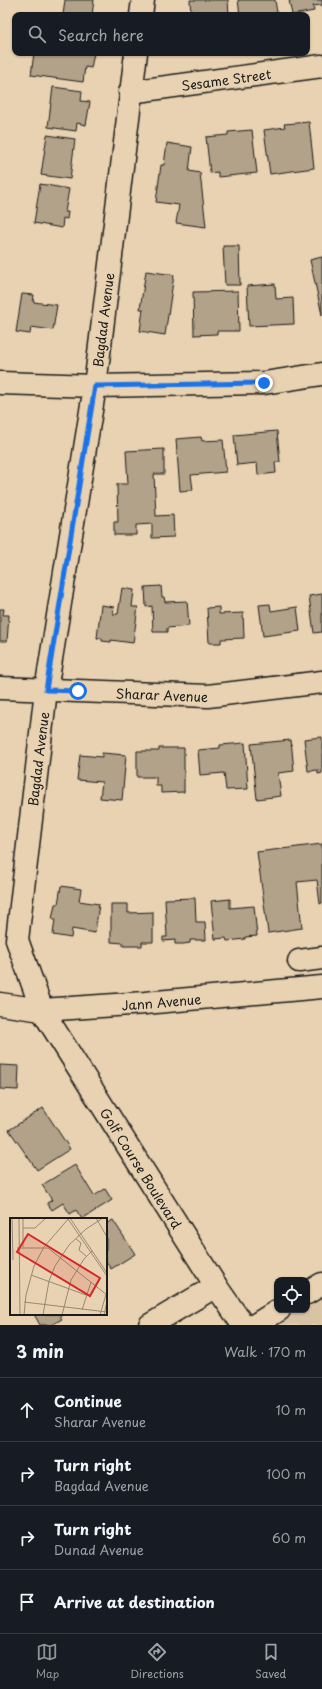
<!DOCTYPE html>
<meta charset="utf-8">
<style>
body{margin:0;font-family:"Playpen Sans",sans-serif;background:#20242c;color:#f1f3f6}
.controls{position:absolute;right:12px;bottom:12px;display:grid;overflow:hidden;border-radius:8px;box-shadow:0 1px 3px #0004}
.controls button{width:36px;height:36px;display:grid;place-items:center;padding:0;border:0;border-bottom:1px solid #363941;background:#171b24;color:#f1f3f6;font:20px sans-serif}
.stop{position:absolute;width:12px;height:12px;margin:-9px;border:3px solid #1a73e8;border-radius:50%;background:#fff}
.stop.end{background:#1a73e8;border-color:#fff;box-shadow:0 1px 4px #0008}
.list{margin:0;padding:0;list-style:none}
h2{display:flex;justify-content:space-between;align-items:center;height:52px;margin:0;padding:0 16px;font-size:17px}
h2 small{font-size:13px;font-weight:400;color:#9ea1a6}
.list li{display:grid;grid-template-columns:26px 1fr auto;gap:12px;align-items:center;box-sizing:border-box;height:64px;padding:0 16px;border-top:1px solid #363941}
.list b{display:block;font-size:15px;white-space:nowrap}
.list p{margin:0;font-size:13px;white-space:nowrap;color:#9ea1a6}
.list em{font-size:13px;font-style:normal;color:#9ea1a6}
.icon{flex:none;width:22px;height:22px;fill:none;stroke:currentColor;stroke-width:2;stroke-linecap:round;stroke-linejoin:round}
.map{position:relative;flex:none;width:322px;height:1325px;overflow:hidden}
.search{position:absolute;background:#171b24;box-shadow:0 1px 3px #0004;left:12px;right:12px;top:12px;height:44px;display:flex;align-items:center;gap:10px;box-sizing:border-box;padding:0 14px;border-radius:8px;color:#9ea1a6;font-size:15px}
.sheet{height:308px;background:#171b24}
nav{display:flex;justify-content:space-around;align-items:center;box-sizing:border-box;height:56px;border-top:1px solid #363941;background:#171b24;font-size:11px;color:#9ea1a6}
nav a{display:grid;justify-items:center;gap:2px}
nav .on{color:#919294}
.map>svg:first-child{display:block}
.built{fill:#d8c4a5}
.building{fill:#b2a28a;stroke:#1c1c1c}
.lines{fill:none;stroke-linecap:round;stroke-linejoin:round}
.minor-casing{stroke:#1c1c1c;stroke-width:25}
.major-casing{stroke:#1c1c1c;stroke-width:25}
.minor{stroke:#e8d2b1;stroke-width:22}
.major{stroke:#e8d2b1;stroke-width:22}
.route{stroke:#1a73e8;stroke-width:5}
.labels{text-anchor:middle;dominant-baseline:central;stroke-width:3.5;stroke-linejoin:round;paint-order:stroke}
.street-label{font-size:13px;fill:#1c1c1c;stroke:#e8d2b1}
.inset-road{fill:none;stroke:#968975;stroke-width:1}
.view{fill:#d62828;fill-opacity:0.15;stroke:#d62828;stroke-width:2}
.inset-edge{fill:none;stroke:#1c1c1c;stroke-width:2}
</style>
<div class="map">
<svg width="322" height="1325" viewBox="0 0 322 1325">
<rect width="100%" height="100%" fill="#e8d2b1"/>
<filter id="ink" filterUnits="userSpaceOnUse"><feTurbulence type="fractalNoise" baseFrequency=".025" numOctaves="2"/><feDisplacementMap in="SourceGraphic" scale="8" xChannelSelector="R" yChannelSelector="G"/><feConvolveMatrix kernelMatrix="1 2 1 2 8 2 1 2 1" color-interpolation-filters="sRGB"/></filter>
<g filter="url(#ink)">
<path class="built" d="M322 1273V1325H237L277 1310H307V1282Z"/>
<path class="building" d="M65 0H94L92 15H63Z
M190 0H228L229 15H191Z
M238 0H275L277 13 265 15H240Z
M289 0H322V5L313 6 314 11 292 15Z
M34 53H94L91 68 85 67 83 82 31 75Z
M53 87 82 91 81 101 90 102 86 125 77 123 76 131 48 127Z
M309 122 314 168 270 174 264 130 285 127 284 124Z
M252 130 257 173 218 177V172L210 173 206 137 228 135V132Z
M47 135 75 139 70 179 41 175Z
M167 143 192 147 189 171 200 173 206 227 176 223 179 205 156 202 161 165H164Z
M40 184 69 189 65 212H68L67 219 63 218 62 228 34 223Z
M223 246H239L240 285H225Z
M322 257V315L310 260Z
M146 271 174 275 165 335 140 331 143 309H140Z
M275 284 276 299 293 298 294 324 249 326 247 286Z
M238 291 239 331H217V334L194 335 193 292Z
M22 294 34 295 33 302 57 305 53 330 31 327 30 334 16 332Z
M277 431 280 462H275L276 473 258 475 257 463 237 465 234 435Z
M201 437 202 441 223 440 226 472 191 475 193 490 180 491 176 439Z
M164 449V474H154L156 516 173 515 174 537 152 538V524L136 525V535H114V522H118L117 484H128L126 451Z
M161 586 162 597H164L165 602 187 601 189 626 167 628V632H153L152 606 146 607 145 587Z
M122 588 134 590 132 607H138L133 643 111 640V642L102 641V638H97L101 605 114 607 113 614H118Z
M322 594V632L314 633 309 596Z
M270 604 271 611 297 607 300 631 263 636 259 605Z
M219 607V614L243 613 244 638 221 639V643H209L207 608Z
M0 609H4L3 615H9L7 641H0Z
M322 737V773L318 774V770L308 771 304 739Z
M291 740 294 771 278 773 281 796 257 799 251 744Z
M245 743 248 789 226 790 224 773 200 775 198 750 220 748V745Z
M159 748H184V792L161 793V786H156V777H137V751H159Z
M102 753 126 755 122 800 100 798 102 782 77 780 80 755 102 757Z
M322 844V903L320 904 317 880 297 882 302 928 268 933 257 852Z
M61 886 81 889 79 901 99 904 95 933 72 929 71 938 53 935 55 919H52L55 904H58Z
M195 898 196 922H205L206 940H190V943L183 944H175V940L163 941V937H167L165 899Z
M230 899V908L254 906 257 936 245 937V939L227 941 226 938 215 939 211 901Z
M111 904H128V913L153 912V942H142V946H123V943L111 942Z
M0 1065 19 1066 18 1090 0 1089Z
M43 1108 70 1149 37 1170 9 1130Z
M75 1165 94 1196 105 1189 112 1200 82 1219 76 1210 70 1214 63 1203 52 1210 47 1203 52 1200 42 1185Z
M113 1220 135 1254 111 1269 106 1261V1224Z
M34 1314H62L60 1316 62 1319 51 1325H40Z"/>
<g class="lines">
<defs>
<g id="minor">
<path d="M141 15 143 0"/>
<path id="s1" d="M136 53 95 386 46 690 17 940 42 1010 216 1286 243 1325"/>
<path id="s2" d="M130 92 322 66"/>
<path d="M0 383 95 386 264 383 322 374"/>
<path id="s3" d="M0 688 208 696 322 682"/>
<path d="M299 961 322 958"/>
<path id="s4" d="M0 1004 42 1010 145 1003 322 987"/>
<path d="M150 1325 216 1286"/>
</g>
<path id="major" d="M307 1293 322 1284
M255 1325 279 1310"/>
</defs>
<use href="#minor" class="minor-casing"/>
<use href="#major" class="major-casing"/>
<use href="#minor" class="minor"/>
<use href="#major" class="major"/>
</g>
</g>
<g class="lines" filter="url(#ink)">
<path class="route" d="M78 691 46 690 95 386 264 383"/>
</g>
<g class="labels">
<g class="street-label">
<text stroke="none"><textPath href="#s2" startOffset="97">Sesame Street</textPath></text>
<text transform="translate(103 320) rotate(-83)">Bagdad Avenue</text>
<text stroke="none"><textPath href="#s3" startOffset="162">Sharar Avenue</textPath></text>
<text transform="translate(38 759) rotate(-83)">Bagdad Avenue</text>
<text stroke="none"><textPath href="#s4" startOffset="162">Jann Avenue</textPath></text>
<text stroke="none"><textPath href="#s1" startOffset="1156">Golf Course Boulevard</textPath></text>
</g>
</g>
<g transform="translate(10 1218)">
<rect width="97" height="97" fill="#e8d2b1"/>
<path class="inset-road" d="M2 0 3 42M9 0 10 97M13 0V29M60 0 97 55M86 0 97 19M58 1 97 58M13 10H25L36 0M66 21 71 25 69 32 76 38M7 30H38L97 77M0 47V76M21 57 76 77M14 84 97 94M72 92 81 64M14 97 16 77 24 48 34 29 59 0M33 97 39 63 45 48 59 27 76 11 93 0M52 97 61 62 74 41 82 33M90 97 97 73M94 97 97 83"/>
<path class="view" d="M18 16 90 60 80 78 7 34Z"/>
<rect width="97" height="97" class="inset-edge"/>
</g>
</svg>
<div class="controls">
<button><svg class="icon" aria-label="locate" viewBox="0 0 24 24"><circle cx="12" cy="12" r="6"/><path d="M12 2v4M12 18v4M2 12h4M18 12h4"/></svg></button>
</div>
<div class="stop" style="left:78px;top:691px"></div>
<div class="stop end" style="left:264px;top:383px"></div>
<div class="search"><svg class="icon" aria-label="search" viewBox="0 0 24 24"><circle cx="10" cy="10" r="6"/><path d="M15 15l6 6"/></svg>Search here</div>
</div>
<section class="sheet">
<h2>3 min<small>Walk · 170 m</small></h2>
<ul class="list">
<li><svg class="icon" aria-label="ahead" viewBox="0 0 24 24"><path d="M12 20V5M6 11l6-6 6 6"/></svg><div><b>Continue</b><p>Sharar Avenue</p></div><em>10 m</em></li>
<li><svg class="icon" aria-label="right" viewBox="0 0 24 24"><path d="M7 20v-9h11M14 6l5 5-5 5"/></svg><div><b>Turn right</b><p>Bagdad Avenue</p></div><em>100 m</em></li>
<li><svg class="icon" aria-label="right" viewBox="0 0 24 24"><path d="M7 20v-9h11M14 6l5 5-5 5"/></svg><div><b>Turn right</b><p>Dunad Avenue</p></div><em>60 m</em></li>
<li><svg class="icon" aria-label="arrive" viewBox="0 0 24 24"><path d="M6 21V4h12l-3 4 3 4H6"/></svg><div><b>Arrive at destination</b></div></li>
</ul>
</section>
<nav>
<a class="on"><svg class="icon" aria-label="map" viewBox="0 0 24 24"><path d="M3 6l6-2 6 2 6-2v14l-6 2-6-2-6 2zM9 4v14M15 6v14"/></svg>Map</a>
<a><svg class="icon" aria-label="directions" viewBox="0 0 24 24"><path d="M12 3l9 9-9 9-9-9zM9 14v-3h6M13 9l2 2-2 2"/></svg>Directions</a>
<a><svg class="icon" aria-label="saved" viewBox="0 0 24 24"><path d="M7 4h10v16l-5-4-5 4z"/></svg>Saved</a>
</nav>
